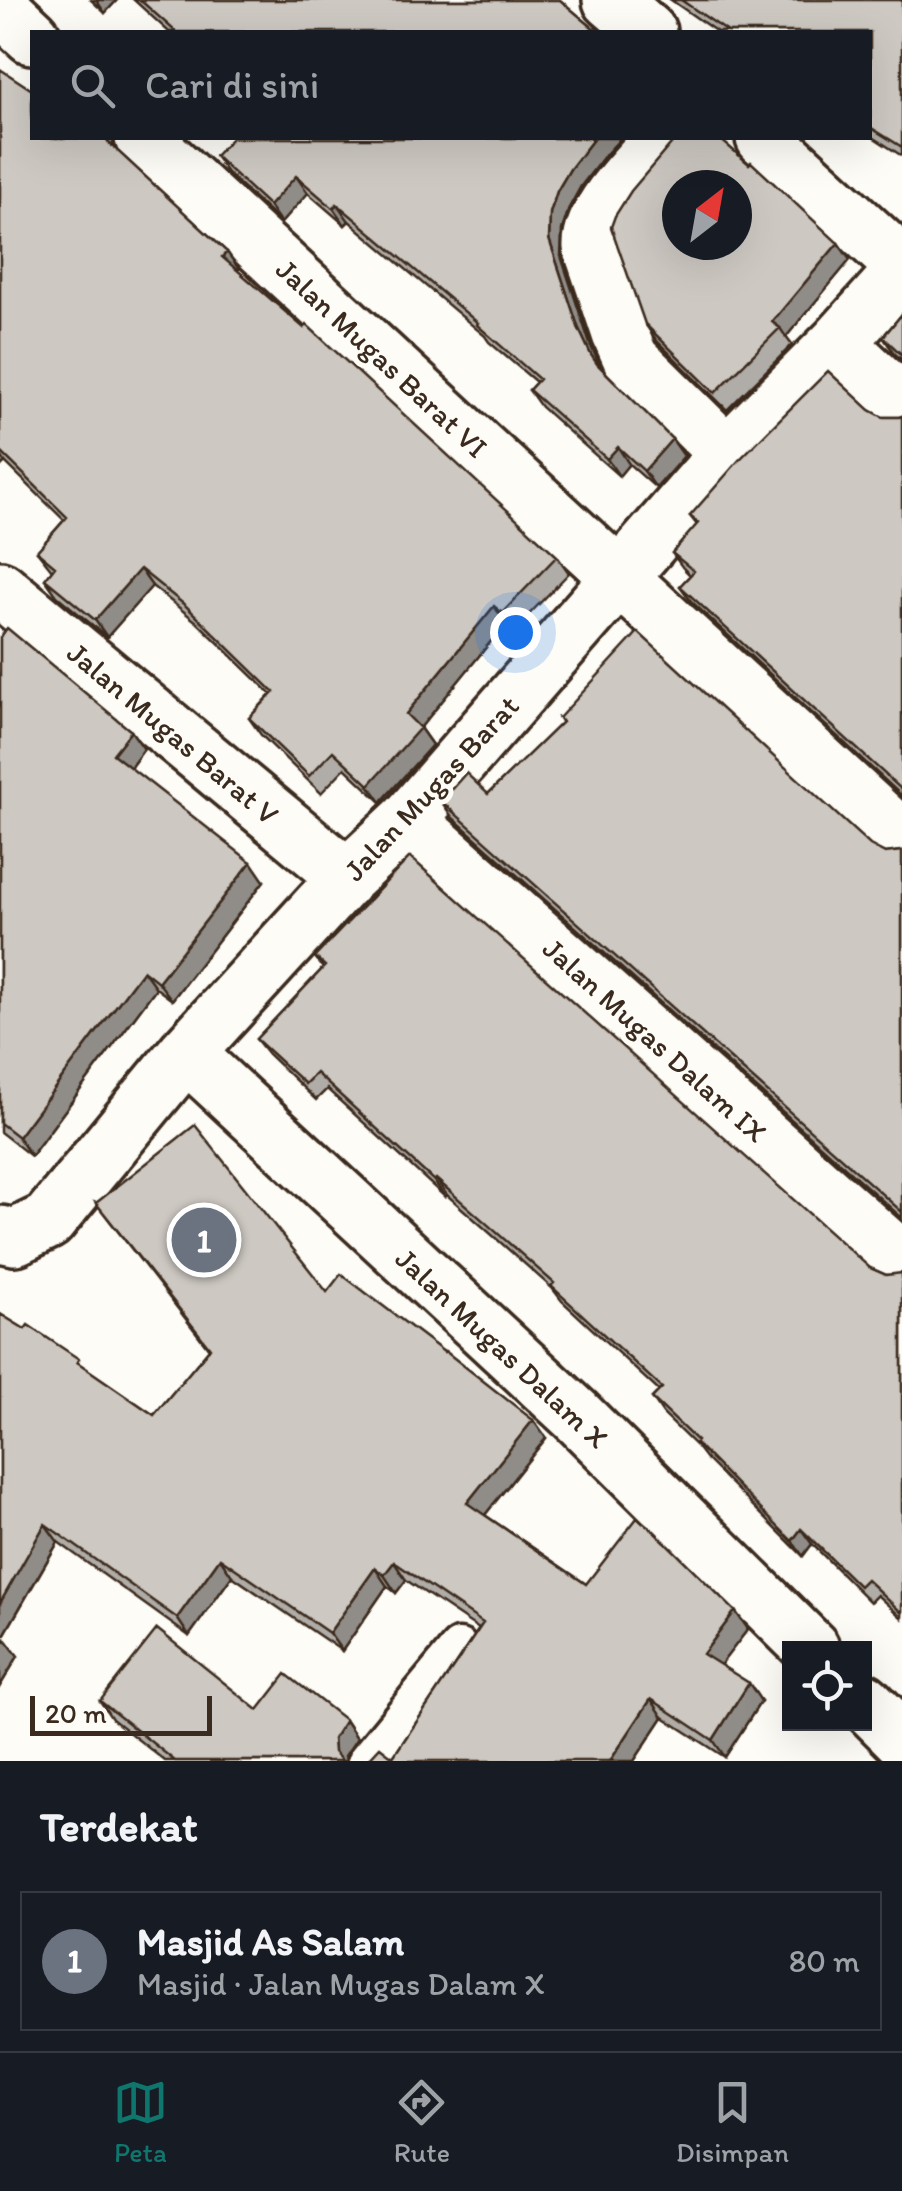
<!DOCTYPE html>
<html lang="id">
<meta charset="utf-8">
<style>
body{margin:0;font-family:Itim,sans-serif;background:#242831;color:#f1f3f6}
.controls{position:absolute;right:30px;bottom:30px;display:grid;overflow:hidden;border-radius:0px;box-shadow:0 10px 40px #0002}
.controls button{width:90px;height:90px;display:grid;place-items:center;padding:0;border:0;border-bottom:2px solid #363941;background:#171b24;color:#f1f3f6;font:50px sans-serif}
.compass{position:absolute;left:662px;top:170px;width:90px;height:90px;border-radius:50%;background:#171b24;box-shadow:0 10px 40px #0002;rotate:31deg}
.scale{position:absolute;left:30px;bottom:25px;width:182px;box-sizing:border-box;padding-left:10px;border:5px solid #3b2a1e;border-top:0;font-size:28px;line-height:35px;white-space:nowrap;color:#3b2a1e;-webkit-text-stroke:8px #fdfcf7;paint-order:stroke}
.you{position:absolute;left:515px;top:632px;width:35px;height:35px;margin:-25px;border:8px solid #fff;border-radius:50%;background:#1a73e8;box-shadow:0 0 0 15px #1a73e833}
.badge{display:grid;place-items:center;width:65px;height:65px;border-radius:50%;background:#0f766e;color:#fff;font-size:32px;font-weight:700}
.pin{position:absolute;translate:-50% -50%;border:5px solid #fff;box-shadow:0 2px 10px #0006}
.list{margin:0;padding:0;list-style:none}
h2{display:flex;justify-content:space-between;align-items:center;height:130px;margin:0;padding:0 40px;font-size:42px}
h2 small{font-size:32px;font-weight:400;color:#9ea1a6}
.list li{display:grid;grid-template-columns:65px 1fr auto;gap:30px;align-items:center;box-sizing:border-box;height:140px;margin:0 20px 20px;padding:0 20px;border:2px solid #363941;border-radius:0px}
.list b{display:block;font-size:38px;white-space:nowrap}
.list p{margin:0;font-size:32px;white-space:nowrap;color:#9ea1a6}
.list em{font-size:32px;font-style:normal;color:#9ea1a6}
.icon{flex:none;width:55px;height:55px;fill:none;stroke:currentColor;stroke-width:2;stroke-linecap:round;stroke-linejoin:round}
.map{position:relative;flex:none;width:902px;height:1761px;overflow:hidden}
.search{position:absolute;background:#171b24;box-shadow:0 10px 40px #0002;left:30px;right:30px;top:30px;height:110px;display:flex;align-items:center;gap:25px;box-sizing:border-box;padding:0 35px;border-radius:0px;color:#9ea1a6;font-size:38px}
.sheet{height:290px;background:#171b24}
nav{display:flex;justify-content:space-around;align-items:center;box-sizing:border-box;height:140px;border-top:2px solid #363941;background:#171b24;font-size:28px;color:#9ea1a6}
nav a{display:grid;justify-items:center;gap:5px}
nav .on{color:#0f766e}
.map>svg:first-child{display:block}
.lines{fill:none;stroke-linecap:round;stroke-linejoin:round}
.lane-casing{stroke:#3b2a1e;stroke-width:45}
.street-casing{stroke:#3b2a1e;stroke-width:62}
.lane{stroke:#fdfcf7;stroke-width:38}
.street{stroke:#fdfcf7;stroke-width:55}
.wall{fill:#b0aca7;stroke:#3b2a1e;stroke-width:2.5}
.shaded-wall{fill:#908c88;stroke:#3b2a1e;stroke-width:2.5}
.building{fill:#cdc8c2;stroke:#3b2a1e;stroke-width:2.5;fill-rule:evenodd}
.labels{text-anchor:middle;dominant-baseline:central;stroke-width:10;stroke-linejoin:round;paint-order:stroke}
.street-label{font-size:30px;fill:#3b2a1e;stroke:#fdfcf7}
</style>
<div class="map">
<svg width="902" height="1761" viewBox="0 0 902 1761">
<rect width="100%" height="100%" fill="#fdfcf7"/>
<filter id="ink" filterUnits="userSpaceOnUse"><feTurbulence type="fractalNoise" baseFrequency=".01" numOctaves="2"/><feDisplacementMap in="SourceGraphic" scale="20" xChannelSelector="R" yChannelSelector="G"/><feConvolveMatrix kernelMatrix="1 2 1 2 8 2 1 2 1" color-interpolation-filters="sRGB"/></filter>
<g filter="url(#ink)">
<g class="lines">
<defs>
<path id="lane" d="M367 1761 459 1649"/>
<path id="street" d="M611 0 648 32
M0 6 32 36
M143 138 902 838
M663 138C640 163 589 213 591 247L620 334 631 359 727 454
M764 138 902 265
M838 343 902 403
M0 589 347 877
M408 820 902 1260
M186 1053 576 1415 811 1648
M0 1234 15 1237 48 1221 186 1053 347 877 408 820 727 454 838 343 902 272
M864 1701 902 1739"/>
</defs>
<use href="#lane" class="lane-casing"/>
<use href="#street" class="street-casing"/>
<use href="#lane" class="lane"/>
<use href="#street" class="street"/>
</g>
<path class="wall" d="M91 0H117L105 13Z
M134 0H560L598 32H169Z
M671 0H902V156L870 135V32H717Z
M0 69 32 138H113V147L227 252 239 269 237 270 557 556 569 573 514 630 506 623 420 728 432 745 381 802 345 768 321 793 261 735 249 718 271 694 198 623 152 586 107 637 57 596 45 579 52 570 37 551 64 520 5 462 0 467Z
M674 142 838 243 850 260 786 337 792 345 727 410 657 341 645 324Z
M605 155 581 186 569 208 562 230 561 256 590 344 601 368 672 439 684 456 656 488 629 464 619 476 541 407 529 390 536 382 489 342 485 336 349 221 345 225 308 193 281 223 227 173 215 156Z
M902 314V360L894 353 883 337Z
M870 410 883 417H899L902 416V796L691 601 680 586 690 575 683 568 672 553 697 525 690 516Z
M0 638 131 731 144 749 130 768 264 881 172 1000 156 988 31 1156 0 1132Z
M559 718 885 853 902 851V1218L452 817 441 801 488 794 562 723Z
M315 957 870 1268 886 1275 902 1274V1618L877 1595 870 1602 812 1544 803 1556 706 1459 696 1446 663 1414 652 1398 659 1391 562 1301 552 1288 447 1195 445 1197 327 1089 316 1100 268 1054 256 1039 323 968Z
M96 1203 327 1292 546 1438 485 1515 586 1584 735 1611 748 1629 720 1665 761 1701 725 1757 663 1717 634 1761H367L393 1757 479 1629 406 1580 396 1593 387 1586 342 1651 232 1576 189 1636 58 1542 3 1637 18 1656 0 1686V1314L84 1367 154 1415 209 1349Z
M100 1701 258 1710 345 1720 357 1738 345 1756 346 1761H165L112 1719Z"/>
<path class="shaded-wall" d="M96 0H117L105 13Z
M594 138H621L605 155 581 186 569 208 562 230 561 256 590 344 603 372 591 355 578 327 549 239 550 213 557 191 570 169Z
M296 176 308 193 281 223 269 206Z
M337 204 349 221 345 225 333 208Z
M838 243 850 260 786 337 780 328 772 322Z
M227 252 239 269 234 274 222 257Z
M672 439 684 456 656 488 644 471Z
M618 447 629 464 619 476 607 459Z
M0 454 5 462 0 467Z
M140 569 152 586 107 637 95 620Z
M494 606 506 623 420 728 432 745 381 802 369 785 406 714Z
M131 731 144 749 126 773 113 754Z
M251 862 264 881 172 1000 158 982Z
M143 970 156 988 31 1156 18 1137Z
M436 1179 447 1195 445 1197 434 1181Z
M533 1420 546 1438 480 1521 467 1503Z
M45 1524 58 1542 0 1642V1603Z
M801 1529 812 1544 803 1556 792 1541Z
M220 1558 232 1576 189 1636 177 1618Z
M394 1562 406 1580 396 1593 384 1575Z
M375 1568 387 1586 342 1651 329 1633Z
M735 1611 748 1629 715 1672 703 1654Z
M5 1639 18 1656 0 1686V1648Z
M749 1683 761 1701 725 1757 713 1740Z
M651 1699 663 1717 634 1761H610Z
M345 1720 357 1738 345 1756 346 1761H340L334 1752 333 1739Z"/>
<path class="building" d="M140 0H560L598 32H176Z
M681 0H902V147L870 127V32H728Z
M0 69 32 90V138H106L109 143 227 252 222 257 304 328 307 325 557 556 502 613 494 606 406 714 420 728 369 785 333 751 309 776 249 718 274 692 186 606 140 569 95 620 45 579 55 566 37 551 67 517 0 451Z
M232 138H594L570 169 557 191 550 213 549 239 578 327 591 355 597 364 672 439 644 471 618 447 607 459 529 390 539 379 477 325 478 323 337 204 333 208 296 176 269 206 215 156Z
M676 138H719L749 164 751 162 838 243 772 322 780 328 715 393 645 324 611 227 615 216 631 191ZM677 185H737V245H677Z
M902 314V355L883 337Z
M828 371 870 410 883 417H899L902 416V790L680 586 694 571 672 553 698 523 690 516 739 460Z
M7 628 131 731 113 754 251 862 158 982 143 970 18 1137 0 1123V638Z
M638 632 870 845 885 853 902 851V1212L441 801 466 773 488 794 562 722 559 718Z
M410 857 870 1268 886 1275 902 1273V1613L866 1579 859 1586 801 1529 792 1541 695 1443 697 1441 652 1398 662 1388 551 1286 554 1283 436 1179 434 1181 316 1073 305 1084 256 1039 325 966 315 957Z
M195 1125 327 1292 341 1274 444 1352 445 1351 533 1420 467 1503 586 1584 637 1518 652 1529 735 1611 703 1654 749 1683 713 1740 651 1699 610 1761H367L380 1747 393 1757 483 1623 394 1562 384 1575 375 1568 329 1633 220 1558 177 1618 45 1524 0 1603V1314L25 1329 28 1325 79 1359 77 1362 154 1415 210 1348 96 1203Z
M157 1629 258 1710 286 1674 345 1720 333 1739 334 1752 342 1761H175L100 1701Z
M0 1635 5 1639 0 1648Z"/>
</g>
<g class="labels">
<g class="street-label">
<text transform="translate(382 358) rotate(43)">Jalan Mugas Barat VI</text>
<text transform="translate(173 733) rotate(40)">Jalan Mugas Barat V</text>
<text transform="translate(431 788) rotate(-47)">Jalan Mugas Barat</text>
<text transform="translate(655 1040) rotate(42)">Jalan Mugas Dalam IX</text>
<text transform="translate(502 1348) rotate(43)">Jalan Mugas Dalam X</text>
</g>
</g>
</svg>
<div class="controls">
<button><svg class="icon" aria-label="locate" viewBox="0 0 24 24"><circle cx="12" cy="12" r="6"/><path d="M12 2v4M12 18v4M2 12h4M18 12h4"/></svg></button>
</div>
<svg class="compass" viewBox="-18 -18 36 36"><path d="M0-13l5 13h-10z" fill="#e53935"/><path d="M0 13l5-13h-10z" fill="#9ea1a6"/></svg>
<div class="scale">20 m</div>
<div class="you"></div>
<div class="pin badge" style="left:204px;top:1240px;background:#6b7280">1</div>
<div class="search"><svg class="icon" aria-label="search" viewBox="0 0 24 24"><circle cx="10" cy="10" r="6"/><path d="M15 15l6 6"/></svg>Cari di sini</div>
</div>
<section class="sheet">
<h2>Terdekat<small></small></h2>
<ul class="list">
<li><span class="badge" style="background:#6b7280">1</span><div><b>Masjid As Salam</b><p>Masjid · Jalan Mugas Dalam X</p></div><em>80 m</em></li>
</ul>
</section>
<nav>
<a class="on"><svg class="icon" aria-label="map" viewBox="0 0 24 24"><path d="M3 6l6-2 6 2 6-2v14l-6 2-6-2-6 2zM9 4v14M15 6v14"/></svg>Peta</a>
<a><svg class="icon" aria-label="directions" viewBox="0 0 24 24"><path d="M12 3l9 9-9 9-9-9zM9 14v-3h6M13 9l2 2-2 2"/></svg>Rute</a>
<a><svg class="icon" aria-label="saved" viewBox="0 0 24 24"><path d="M7 4h10v16l-5-4-5 4z"/></svg>Disimpan</a>
</nav>
